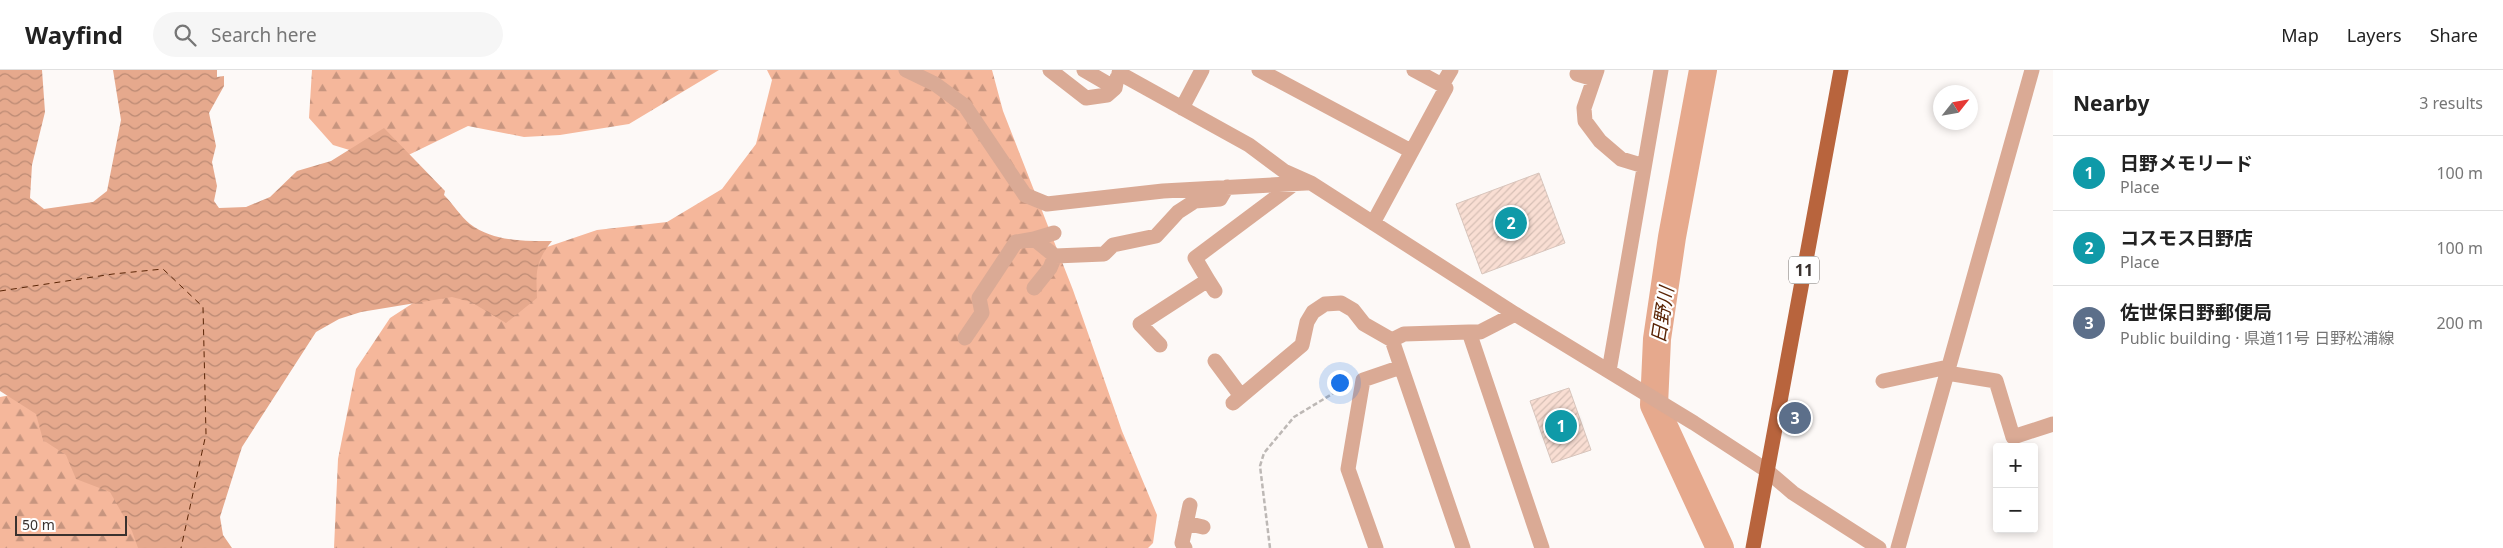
<!DOCTYPE html>
<meta charset="utf-8">
<style>
body{margin:0;font-family:"Noto Sans","Noto Sans JP",sans-serif;background:#f6f6f6;color:#222}
.controls{position:absolute;right:15px;bottom:15px;display:grid;overflow:hidden;border-radius:5px;box-shadow:0 2px 8px #0003}
.controls button{width:45px;height:45px;display:grid;place-items:center;padding:0;border:0;border-bottom:1px solid #e0e0e0;background:#fff;color:#222;font:25px sans-serif}
.compass{position:absolute;left:1933px;top:15px;width:45px;height:45px;border-radius:50%;background:#fff;box-shadow:0 2px 8px #0003;rotate:59deg}
.scale{position:absolute;left:15px;bottom:12px;width:112px;box-sizing:border-box;padding-left:5px;border:2px solid #3a322f;border-top:0;font-size:14px;line-height:18px;white-space:nowrap;color:#3a322f;-webkit-text-stroke:4px #fff;paint-order:stroke}
.you{position:absolute;left:1339px;top:312px;width:18px;height:18px;margin:-12px;border:4px solid #fff;border-radius:50%;background:#1a73e8;box-shadow:0 0 0 8px #1a73e833}
.badge{display:grid;place-items:center;width:32px;height:32px;border-radius:50%;background:#d93025;color:#fff;font-size:16px;font-weight:700}
.pin{position:absolute;translate:-50% -50%;border:2px solid #fff;box-shadow:0 1px 5px #0006}
.list{margin:0;padding:0;list-style:none}
h2{display:flex;justify-content:space-between;align-items:center;height:65px;margin:0;padding:0 20px;font-size:21px}
h2 small{font-size:16px;font-weight:400;color:#767676}
.list li{display:grid;grid-template-columns:32px 1fr auto;gap:15px;align-items:center;box-sizing:border-box;height:75px;padding:0 20px;border-top:1px solid #e0e0e0}
.list b{display:block;font-size:19px;white-space:nowrap}
.list p{margin:0;font-size:16px;white-space:nowrap;color:#767676}
.list em{font-size:16px;font-style:normal;color:#767676}
.icon{flex:none;width:28px;height:28px;fill:none;stroke:currentColor;stroke-width:2;stroke-linecap:round;stroke-linejoin:round}
.map{position:relative;flex:none;width:2053px;height:478px;overflow:hidden}
header{display:flex;align-items:center;gap:30px;box-sizing:border-box;height:70px;padding:0 25px;background:#fff;border-bottom:1px solid #e0e0e0}
header strong{font-size:24px}
nav{display:flex;gap:28px;margin-inline-start:auto;font-size:18px}
.search{width:350px;height:45px;background:#f6f6f6;display:flex;align-items:center;gap:12px;box-sizing:border-box;padding:0 18px;border-radius:28px;color:#767676;font-size:19px}
main{display:flex}
aside{flex:1;background:#fff}
.map>svg:first-child{display:block}
.forest{fill:url(#forest-firs)}
.water{fill:url(#water-waves)}
.lines{fill:none;stroke-linecap:round;stroke-linejoin:round}
.river{stroke:#e6a98d;stroke-width:28}
.ferry{stroke:#5a2405;stroke-width:1;stroke-dasharray:6 5;stroke-linecap:butt}
.building{fill:url(#building-hatch);stroke:#d8c5bc}
.path{stroke:#bdb8b5;stroke-width:2.5;stroke-dasharray:5 2.5;stroke-linecap:butt}
.minor{stroke:#daaa95;stroke-width:15}
.major{stroke:#b8643d;stroke-width:15}
.labels{text-anchor:middle;dominant-baseline:central;stroke-width:4.5;stroke-linejoin:round;paint-order:stroke}
.shield{fill:#fff;stroke:#75706d;stroke-width:1}
.shield-label{font-size:16px;font-weight:bold;fill:#3a322f}
.water-label{font-size:19px;font-style:italic;fill:#5a2405;stroke:#fff}
</style>
<header>
<strong>Wayfind</strong>
<div class="search"><svg class="icon" aria-label="search" viewBox="0 0 24 24"><circle cx="10" cy="10" r="6"/><path d="M15 15l6 6"/></svg>Search here</div>
<nav><a>Map</a><a>Layers</a><a>Share</a></nav>
</header>
<main>
<div class="map">
<svg width="2053" height="478" viewBox="0 0 2053 478">
<defs>
<pattern id="forest-firs" width="22" height="20" patternUnits="userSpaceOnUse" patternTransform="scale(1.25)"><rect width="22" height="20" fill="#f5b79b"/><path d="M5 1l3.5 6h-7zM16 11l3.5 6h-7z" fill="#c7957f"/></pattern>
<pattern id="water-waves" width="16" height="10" patternUnits="userSpaceOnUse" patternTransform="scale(1.25)"><rect width="16" height="10" fill="#e6a98d"/><path d="M0 5q4-4 8 0t8 0" fill="none" stroke="#bb8a74"/></pattern>
<pattern id="building-hatch" width="6" height="6" patternUnits="userSpaceOnUse" patternTransform="scale(1.25)"><rect width="6" height="6" fill="#f9ded3"/><path d="M-1 1l2-2M0 6l6-6M5 7l2-2" fill="none" stroke="#d6bfb5"/></pattern>
</defs>
<rect width="100%" height="100%" fill="#fdf9f7"/>
<path class="forest" d="M312 0H719L629 54 560 65 524 67 468 56 392 93 333 75 309 48Z
M767 0H992L1003 41 1073 220 1122 361 1157 445 1153 473 1148 478H334L338 389 356 299 390 248 447 211 597 160 667 152 722 119 756 74 772 10Z
M79 312 143 478H0V327Z"/>
<path class="water" d="M0 0H42L45 42 32 95 30 128 44 139 93 132 107 121 121 50 113 0H217V7L224 6V16L209 43 216 76 212 92 217 116 214 131 219 138 246 137 270 127 297 101 331 91 384 58 445 121 444 125C453 134 461 147 470 154 494 172 524 171 552 171 535 192 536 202 537 228L506 253 471 232 452 227 361 242 339 249 316 262 242 377 220 447 223 465 232 478H138L132 461 110 422 76 409 66 385 43 370 36 344 0 321Z"/>
<g class="lines">
<path class="river" d="M1703 0 1672 167 1657 269 1654 335 1720 478"/>
<path class="ferry" d="M0 221 113 204 163 199 203 237 206 364 181 478"/>
</g>
<path class="building" d="M1539 103 1565 173 1482 204 1456 134Z
M1569 318 1591 380 1552 393 1530 331Z"/>
<g class="lines">
<path class="path" d="M1270 478 1260 396 1264 383 1294 347 1347 315"/>
<path class="minor" d="M906 0 935 14 965 36 1025 125 1047 134 1163 121 1306 113
M1050 0 1086 28 1107 25 1115 18
M1084 0 1115 18 1117 8
M1259 0 1411 81
M1414 0 1442 15
M1597 0 1584 38 1585 51 1600 71 1621 89 1644 96
M1119 3 1249 75 1284 101 1311 113 1515 244 1694 353 1766 400 1793 423 1879 478
M1577 4 1594 9
M1182 38 1202 0
M1373 153 1446 18 1442 15 1451 0
M1034 169 1054 163
M1208 210 1195 188 1294 114
M1034 218 1050 198 1055 186 1104 184 1113 175 1156 166 1178 142 1195 131 1220 129 1227 117
M1515 244 1480 262H1469L1542 478
M965 268 982 243 979 228 1016 172 1034 169 1055 186
M1392 270 1463 478
M1160 275 1140 254 1208 210 1215 221
M1215 291 1241 326
M1609 301 1661 0
M1947 303 1996 311 2013 367 2053 354
M1883 311 1948 297
M1233 333 1302 275 1307 252 1313 242 1325 234 1341 233 1353 240 1364 254 1392 270 1404 264 1469 262
M1186 453 1203 457
M1185 478 1182 473 1190 435
M1376 478 1348 399 1363 310 1401 297
M1898 478 2032 0"/>
<path class="major" d="M1753 478 1841 0"/>
</g>
<g class="labels">
<rect class="shield" x="1789" y="186.5" width="30" height="27" rx="4"/>
<g class="shield-label">
<text x="1804" y="200">11</text>
</g>
<g class="water-label">
<text transform="translate(1662 245) rotate(-81)">日野川</text>
</g>
</g>
</svg>
<div class="controls">
<button>+</button>
<button>−</button>
</div>
<svg class="compass" viewBox="-18 -18 36 36"><path d="M0-13l5 13h-10z" fill="#e53935"/><path d="M0 13l5-13h-10z" fill="#767676"/></svg>
<div class="scale">50 m</div>
<div class="you"></div>
<div class="pin badge" style="left:1561px;top:356px;background:#0f9aa8">1</div>
<div class="pin badge" style="left:1511px;top:153px;background:#0f9aa8">2</div>
<div class="pin badge" style="left:1795px;top:348px;background:#5c6f8a">3</div>
</div>
<aside>
<h2>Nearby<small>3 results</small></h2>
<ul class="list">
<li><span class="badge" style="background:#0f9aa8">1</span><div><b>日野メモリード</b><p>Place</p></div><em>100 m</em></li>
<li><span class="badge" style="background:#0f9aa8">2</span><div><b>コスモス日野店</b><p>Place</p></div><em>100 m</em></li>
<li><span class="badge" style="background:#5c6f8a">3</span><div><b>佐世保日野郵便局</b><p>Public building · 県道11号 日野松浦線</p></div><em>200 m</em></li>
</ul>
</aside>
</main>
